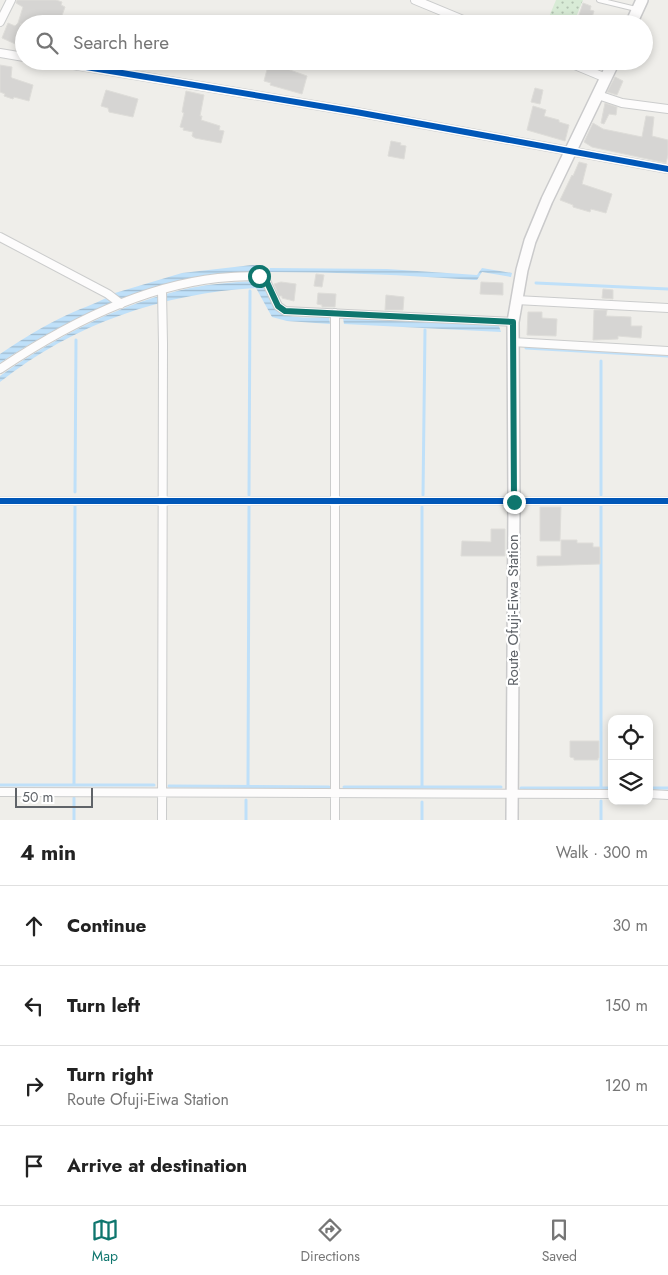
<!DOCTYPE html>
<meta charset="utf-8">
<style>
body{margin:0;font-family:Jost,sans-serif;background:#f6f6f6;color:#222}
.controls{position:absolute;right:15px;bottom:15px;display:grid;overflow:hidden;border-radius:10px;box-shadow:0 2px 8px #0003}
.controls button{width:45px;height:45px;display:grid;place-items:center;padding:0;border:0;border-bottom:1px solid #e0e0e0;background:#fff;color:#222;font:25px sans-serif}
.scale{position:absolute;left:15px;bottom:12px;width:78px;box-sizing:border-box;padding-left:5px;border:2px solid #5f6368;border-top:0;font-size:14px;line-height:18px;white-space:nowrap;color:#5f6368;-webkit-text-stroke:4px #fff;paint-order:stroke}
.stop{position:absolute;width:15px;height:15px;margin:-11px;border:4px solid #0f766e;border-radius:50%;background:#fff}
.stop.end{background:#0f766e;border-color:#fff;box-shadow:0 1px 5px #0008}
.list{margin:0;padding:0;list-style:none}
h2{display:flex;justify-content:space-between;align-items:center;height:65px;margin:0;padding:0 20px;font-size:21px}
h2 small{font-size:16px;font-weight:400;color:#767676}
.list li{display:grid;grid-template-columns:32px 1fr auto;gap:15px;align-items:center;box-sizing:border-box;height:80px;padding:0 20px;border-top:1px solid #e0e0e0}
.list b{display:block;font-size:19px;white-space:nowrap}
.list p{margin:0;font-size:16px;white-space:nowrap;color:#767676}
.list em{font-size:16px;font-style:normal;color:#767676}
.icon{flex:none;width:28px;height:28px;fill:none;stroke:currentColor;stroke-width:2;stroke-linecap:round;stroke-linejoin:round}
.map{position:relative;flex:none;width:668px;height:820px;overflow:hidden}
.search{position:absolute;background:#fff;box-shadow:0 2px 8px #0003;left:15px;right:15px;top:15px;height:55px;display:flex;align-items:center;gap:12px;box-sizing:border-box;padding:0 18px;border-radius:28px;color:#767676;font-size:19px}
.sheet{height:385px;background:#fff}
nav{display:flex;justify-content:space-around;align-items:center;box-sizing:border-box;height:70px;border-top:1px solid #e0e0e0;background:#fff;font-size:14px;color:#767676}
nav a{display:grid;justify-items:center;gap:2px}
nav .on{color:#0f766e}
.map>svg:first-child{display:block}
.green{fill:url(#green-dots)}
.water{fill:url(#water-rules)}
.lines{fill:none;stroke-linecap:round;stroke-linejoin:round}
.stream{stroke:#bfe0f9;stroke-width:3}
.building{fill:#d6d5d3;stroke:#deddd9}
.lane-casing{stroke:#cbcccc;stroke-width:6}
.street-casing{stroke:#cbcccc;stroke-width:10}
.secondary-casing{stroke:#cacacb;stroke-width:14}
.lane{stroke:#fdfcfc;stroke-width:4}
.street{stroke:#fdfcfc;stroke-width:8}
.secondary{stroke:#fdfcfc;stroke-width:11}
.cycleway-casing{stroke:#fff;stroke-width:9}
.cycleway{stroke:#0057b8;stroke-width:6}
.route{stroke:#0f766e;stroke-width:6}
.labels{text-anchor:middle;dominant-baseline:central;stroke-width:4.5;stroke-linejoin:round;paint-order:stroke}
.street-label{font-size:15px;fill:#5f6368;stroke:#fff}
</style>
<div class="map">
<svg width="668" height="820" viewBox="0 0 668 820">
<defs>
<pattern id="green-dots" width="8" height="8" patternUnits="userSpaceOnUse" patternTransform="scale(1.25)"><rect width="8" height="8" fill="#d8ebd6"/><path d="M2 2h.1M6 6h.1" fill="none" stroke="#b2c2b1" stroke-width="1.8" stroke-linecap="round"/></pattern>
<pattern id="water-rules" width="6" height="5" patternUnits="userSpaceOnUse" patternTransform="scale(1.25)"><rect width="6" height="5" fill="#bfe0f9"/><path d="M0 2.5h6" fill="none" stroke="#9eb9cd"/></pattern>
</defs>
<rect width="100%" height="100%" fill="#efeeea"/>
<path class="green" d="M556 0H583L574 22 571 21 570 24H546Z"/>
<path class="water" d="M252 265H263V271C238 273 215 274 191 278 124 291 56 326 0 363V354C22 339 45 325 69 314 84 307 101 302 115 293L182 273Z
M270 268 387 269 477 275 482 268 512 273 511 277 482 272 477 280H474C405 275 338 272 269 272Z
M254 281H260C266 289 268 298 273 306 281 321 314 317 329 317L330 324 287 321 272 317 256 288C164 293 73 324 0 382V376C57 336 121 303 190 288 211 284 233 282 254 281Z
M343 318 499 326 501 332 344 324Z"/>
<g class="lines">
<path class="stream" d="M536 283 668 289
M526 348 668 356
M75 492 76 340
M249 495 250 291
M423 495 425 330
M601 495V361
M601 506V788
M422 507V787
M0 785H154
M74 785 75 506
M169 786 329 787
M248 786 249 506
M344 787H501
M521 788H612
M649 788H668
M246 800V820
M74 820V798
M422 820V802
M601 820V801"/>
</g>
<path class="building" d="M17 0H56L62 2 61 5 65 7 59 24H20L24 25V41L22 47 2 38 8 23 15 26 18 23 23 7 16 3Z
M583 3 591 6 590 10 594 11 590 24H576Z
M269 62 287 67V69L307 76 302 94 270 85 271 83 264 81Z
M0 65 12 67 11 77 12 78 33 85 29 101 14 97 13 99 4 96 5 94 0 92Z
M615 77 623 81 617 95 607 92Z
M535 88 543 90 540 104 531 102Z
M106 90 138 99 133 117 109 112 108 108 101 106Z
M186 91 204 95 200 116H202L201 120 220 126 219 130 224 131 221 143 195 138 192 136 193 132 183 130 184 128 180 127 184 113 182 112Z
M605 103 617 107 616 115 609 114 604 124 601 123Z
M533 106 546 110 544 116 559 120V122L569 125 565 141 527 130Z
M646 116 654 117 652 136 668 140V155L666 163 592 147 584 142 593 123 603 129 642 137Z
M391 141 401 143 400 145 406 146 404 159 388 156Z
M579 162 587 164 582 184 612 194 606 213 591 209 590 212 573 207V205L560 200 572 175 573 176Z
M316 274 324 275 322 287 314 286Z
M281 282 296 284 294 301 282 298V296H279L274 284Z
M481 282 503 283V295L480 294Z
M603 289 613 290V299L602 298Z
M318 293 336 294 335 307H322V305L317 304Z
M386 295 404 297 403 310H385Z
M594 310H607L606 316 631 317V326H642L641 338 618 336V339L593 340Z
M528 312H542V318L557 319 556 336 527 335Z
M540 507H561L560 541H540Z
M491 529H505V556H461L462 541 491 542Z
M561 540H577V543H593V547H600V564L537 566V556H561Z
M570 741H599V758H598V760H574V758L570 757Z"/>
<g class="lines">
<defs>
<path id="lane" d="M599 0 636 9"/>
<path id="street" d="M415 0 473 24
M0 22 11 0
M0 53 24 57
M50 61 356 112 668 169
M565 61 606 78
M598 95 622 103 668 109
M0 237 108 294 121 304
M162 290 163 344 162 820
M516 300 668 308
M512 342 668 351
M0 369C67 324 150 282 231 277 242 277 255 274 265 279L278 306 285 311 513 322
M0 501H668
M0 792 612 794
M649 794 668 795
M335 820V313"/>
<path id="secondary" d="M631 24 642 0
M512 820 514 502 513 322 522 270 530 241 547 200 614 61"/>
</defs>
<use href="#lane" class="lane-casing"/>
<use href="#street" class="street-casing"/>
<use href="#secondary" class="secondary-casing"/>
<use href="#lane" class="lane"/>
<use href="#street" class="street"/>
<use href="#secondary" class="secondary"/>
<defs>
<path id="cycleway" d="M50 61 356 112 668 169
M0 501H668"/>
</defs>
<use href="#cycleway" class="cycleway-casing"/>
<use href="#cycleway" class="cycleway"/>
</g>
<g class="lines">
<path class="route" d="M259 276 265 278 278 306 285 311 513 322 514 502"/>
</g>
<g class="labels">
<g class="street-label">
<text transform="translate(513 610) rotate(-90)">Route Ofuji-Eiwa Station</text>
</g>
</g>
</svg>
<div class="controls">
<button><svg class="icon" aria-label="locate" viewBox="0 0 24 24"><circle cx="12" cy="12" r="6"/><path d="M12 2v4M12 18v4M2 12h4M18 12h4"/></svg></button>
<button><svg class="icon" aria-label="layers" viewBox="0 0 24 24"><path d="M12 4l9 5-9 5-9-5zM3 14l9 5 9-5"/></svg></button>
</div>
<div class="scale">50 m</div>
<div class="stop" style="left:259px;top:276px"></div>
<div class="stop end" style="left:514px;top:502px"></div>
<div class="search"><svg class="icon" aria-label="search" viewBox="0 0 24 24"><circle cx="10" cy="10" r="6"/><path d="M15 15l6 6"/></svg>Search here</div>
</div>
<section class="sheet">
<h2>4 min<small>Walk · 300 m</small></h2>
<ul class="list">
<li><svg class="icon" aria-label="ahead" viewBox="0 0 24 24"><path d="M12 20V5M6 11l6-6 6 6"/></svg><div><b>Continue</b></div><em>30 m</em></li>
<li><svg class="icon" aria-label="left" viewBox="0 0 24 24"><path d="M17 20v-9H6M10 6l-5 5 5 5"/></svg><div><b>Turn left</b></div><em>150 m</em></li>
<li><svg class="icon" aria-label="right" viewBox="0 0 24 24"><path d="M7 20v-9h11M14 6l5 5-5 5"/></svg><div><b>Turn right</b><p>Route Ofuji-Eiwa Station</p></div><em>120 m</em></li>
<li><svg class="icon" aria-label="arrive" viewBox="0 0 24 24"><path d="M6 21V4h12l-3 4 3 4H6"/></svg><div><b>Arrive at destination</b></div></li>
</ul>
</section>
<nav>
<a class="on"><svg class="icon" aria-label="map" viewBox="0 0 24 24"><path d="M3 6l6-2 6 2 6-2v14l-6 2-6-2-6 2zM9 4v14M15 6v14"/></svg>Map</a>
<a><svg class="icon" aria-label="directions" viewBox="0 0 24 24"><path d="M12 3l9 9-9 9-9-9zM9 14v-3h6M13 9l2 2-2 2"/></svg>Directions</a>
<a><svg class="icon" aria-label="saved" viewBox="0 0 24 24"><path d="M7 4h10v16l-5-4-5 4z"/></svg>Saved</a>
</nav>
